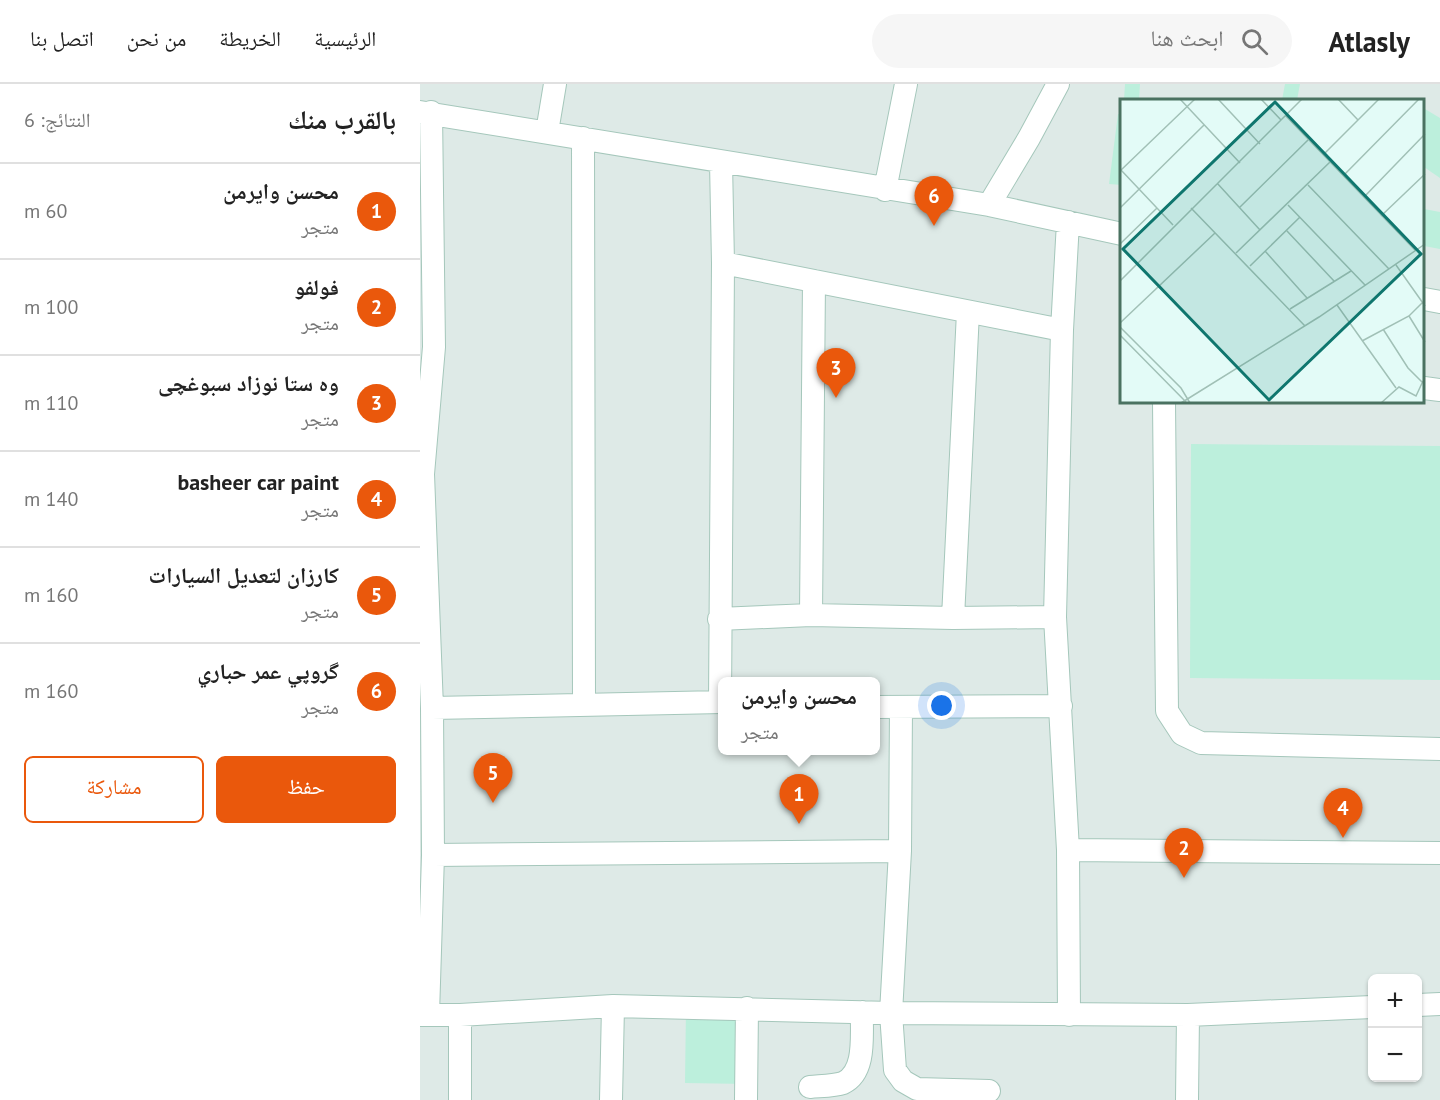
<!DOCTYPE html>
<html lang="ar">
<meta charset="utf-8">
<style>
body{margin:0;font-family:"PT Sans","Noto Naskh Arabic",sans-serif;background:#f6f6f6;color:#222;direction:rtl}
.controls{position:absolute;right:18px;bottom:18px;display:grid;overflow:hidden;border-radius:9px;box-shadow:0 2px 4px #0004}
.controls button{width:54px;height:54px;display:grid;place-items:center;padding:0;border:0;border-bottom:2px solid #e0e0e0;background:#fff;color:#222;font:30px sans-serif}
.you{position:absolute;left:522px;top:622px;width:21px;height:21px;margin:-15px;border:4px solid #fff;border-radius:50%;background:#1a73e8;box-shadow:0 0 0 9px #1a73e833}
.badge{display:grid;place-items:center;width:39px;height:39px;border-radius:50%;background:#ea580c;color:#fff;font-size:20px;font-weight:700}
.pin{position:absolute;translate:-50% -50px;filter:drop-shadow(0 2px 3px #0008)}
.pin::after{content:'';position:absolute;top:32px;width:21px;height:18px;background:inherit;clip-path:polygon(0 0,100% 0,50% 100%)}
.popup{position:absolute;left:298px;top:593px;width:162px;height:78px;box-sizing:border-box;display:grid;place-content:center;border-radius:9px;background:#fff;filter:drop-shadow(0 2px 4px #0005);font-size:20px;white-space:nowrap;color:#767676}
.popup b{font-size:22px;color:#222}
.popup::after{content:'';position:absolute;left:50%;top:100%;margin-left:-12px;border:12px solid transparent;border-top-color:#fff}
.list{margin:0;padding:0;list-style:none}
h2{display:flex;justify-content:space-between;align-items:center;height:78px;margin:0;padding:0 24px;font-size:26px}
h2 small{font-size:20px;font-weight:400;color:#767676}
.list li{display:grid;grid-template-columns:39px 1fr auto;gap:18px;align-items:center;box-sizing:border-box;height:96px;padding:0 24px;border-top:2px solid #e0e0e0}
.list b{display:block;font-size:22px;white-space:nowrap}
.list p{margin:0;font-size:20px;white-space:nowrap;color:#767676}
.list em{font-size:20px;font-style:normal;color:#767676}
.actions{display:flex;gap:12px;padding:18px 24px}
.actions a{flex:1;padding:14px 0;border:2px solid #ea580c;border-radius:9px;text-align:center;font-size:21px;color:#ea580c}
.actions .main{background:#ea580c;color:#fff}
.icon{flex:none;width:33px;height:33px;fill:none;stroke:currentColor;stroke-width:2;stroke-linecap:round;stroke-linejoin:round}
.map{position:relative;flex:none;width:1020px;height:1016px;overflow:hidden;direction:ltr}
header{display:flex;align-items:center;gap:36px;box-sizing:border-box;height:84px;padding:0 30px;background:#fff;border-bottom:2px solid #e0e0e0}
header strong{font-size:28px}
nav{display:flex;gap:33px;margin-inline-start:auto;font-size:21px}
.search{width:420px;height:54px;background:#f6f6f6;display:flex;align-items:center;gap:15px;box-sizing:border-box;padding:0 21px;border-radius:33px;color:#767676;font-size:22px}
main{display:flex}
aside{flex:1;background:#fff}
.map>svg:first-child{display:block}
.industrial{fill:#deeae7;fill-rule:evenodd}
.building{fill:#bcefdc}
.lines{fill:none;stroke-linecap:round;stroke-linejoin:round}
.minor-casing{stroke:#a5c7bb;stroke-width:24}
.minor{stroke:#fff;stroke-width:22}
.inset-road{fill:none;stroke:#a1c0b6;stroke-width:1.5}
.view{fill:#0f766e;fill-opacity:0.15;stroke:#0f766e;stroke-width:3}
.inset-edge{fill:none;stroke:#4a7261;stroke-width:3}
</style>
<header>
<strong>Atlasly</strong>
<div class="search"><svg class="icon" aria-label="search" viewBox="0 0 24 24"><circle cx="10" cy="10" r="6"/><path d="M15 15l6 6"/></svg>ابحث هنا</div>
<nav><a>الرئيسية</a><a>الخريطة</a><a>من نحن</a><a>اتصل بنا</a></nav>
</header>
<main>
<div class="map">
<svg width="1020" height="1016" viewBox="0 0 1020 1016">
<rect width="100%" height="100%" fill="#e3fbf7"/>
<path class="industrial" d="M0 0H1020V1016H0ZM702 16H1004V318H702ZM302 598H455V666H302ZM952 894H998V994H952Z"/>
<path class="building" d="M705 0H720L719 16H704Z
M865 0H880L877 16H862Z
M1005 25 1020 34V94L1004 83V28Z
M698 30H702V101L689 100Z
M1004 125 1020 128V165L1004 162Z
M771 360 1020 362V596L770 594Z
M266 923 327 924V1000L265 999Z"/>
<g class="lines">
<defs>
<path id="minor" d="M0 28 569 121 702 150
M127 48 135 0
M163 54 164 621
M465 106 486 0
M569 121 609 54 638 0
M648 138 642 246 635 533 648 766 649 931
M303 179 642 246
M1004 215 1020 218
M1004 304 1020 306
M744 318 747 627 762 650 781 659 1020 665
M391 531 394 197
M533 534 548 228
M299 535 391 531 533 534 635 533
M300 618 303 179 301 78
M455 623 641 622
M481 623 480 767 471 929 475 986 483 997 497 1005 569 1007
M12 624 302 618
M648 766 1020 769
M13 771 480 767
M998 921 1020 920
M8 930 13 771 12 624 3 390 14 263 11 28
M0 931H40L193 922 471 929 768 931 952 923
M390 1003C400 1002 414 1002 423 999 447 988 441 949 442 928
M40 1016V931
M191 1016 193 922
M326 1016 327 924
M767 1016 768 931"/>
</defs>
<use href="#minor" class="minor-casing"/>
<use href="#minor" class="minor"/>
</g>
<g transform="translate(700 15)">
<rect width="304" height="304" fill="#e3fbf7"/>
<path class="inset-road" d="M60 0 120 64M98 0 140 45M141 0 161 21M218 0 238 21M166 17 296 152M203 56 259 0M1 71 53 126M0 72 75 0M224 76 299 0M97 84 140 131M188 86 269 170M245 97 305 35M168 106 245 186M0 109 84 26M71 109 185 227M119 109 188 41M261 117 305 75M167 132 214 182M0 145 37 109M145 152 187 199M116 154 210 63M276 166 305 207M130 167 180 118M0 182 182 0M217 206 276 289M170 210 231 172M289 217 305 243M0 224 95 134M0 228 61 289 70 304M263 230 288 269 302 283M0 236 66 303M242 242 289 217 302 204M61 304 199 218 305 145M261 304 279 288 296 297 303 282"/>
<path class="view" d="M155 3 301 155 149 301 3 150Z"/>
<rect width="304" height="304" class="inset-edge"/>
</g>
</svg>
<div class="controls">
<button>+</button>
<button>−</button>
</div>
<div class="you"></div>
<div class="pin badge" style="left:379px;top:740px">1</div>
<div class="popup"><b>محسن وایرمن</b>متجر</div>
<div class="pin badge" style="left:764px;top:794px">2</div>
<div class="pin badge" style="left:416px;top:314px">3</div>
<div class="pin badge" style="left:923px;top:754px">4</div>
<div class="pin badge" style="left:73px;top:719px">5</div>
<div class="pin badge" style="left:514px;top:142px">6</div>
</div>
<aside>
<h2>بالقرب منك<small>النتائج: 6</small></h2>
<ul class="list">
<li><span class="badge">1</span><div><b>محسن وایرمن</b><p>متجر</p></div><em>60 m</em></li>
<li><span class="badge">2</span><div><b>فولفو</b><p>متجر</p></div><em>100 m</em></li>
<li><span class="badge">3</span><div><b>وه ستا نوزاد سبوغچى</b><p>متجر</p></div><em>110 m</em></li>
<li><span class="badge">4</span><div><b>basheer car paint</b><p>متجر</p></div><em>140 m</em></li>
<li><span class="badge">5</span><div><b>كارزان لتعديل السيارات</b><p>متجر</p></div><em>160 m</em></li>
<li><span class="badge">6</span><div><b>گروپي عمر حباري</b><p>متجر</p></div><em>160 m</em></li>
</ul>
<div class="actions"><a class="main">حفظ</a><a>مشاركة</a></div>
</aside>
</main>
